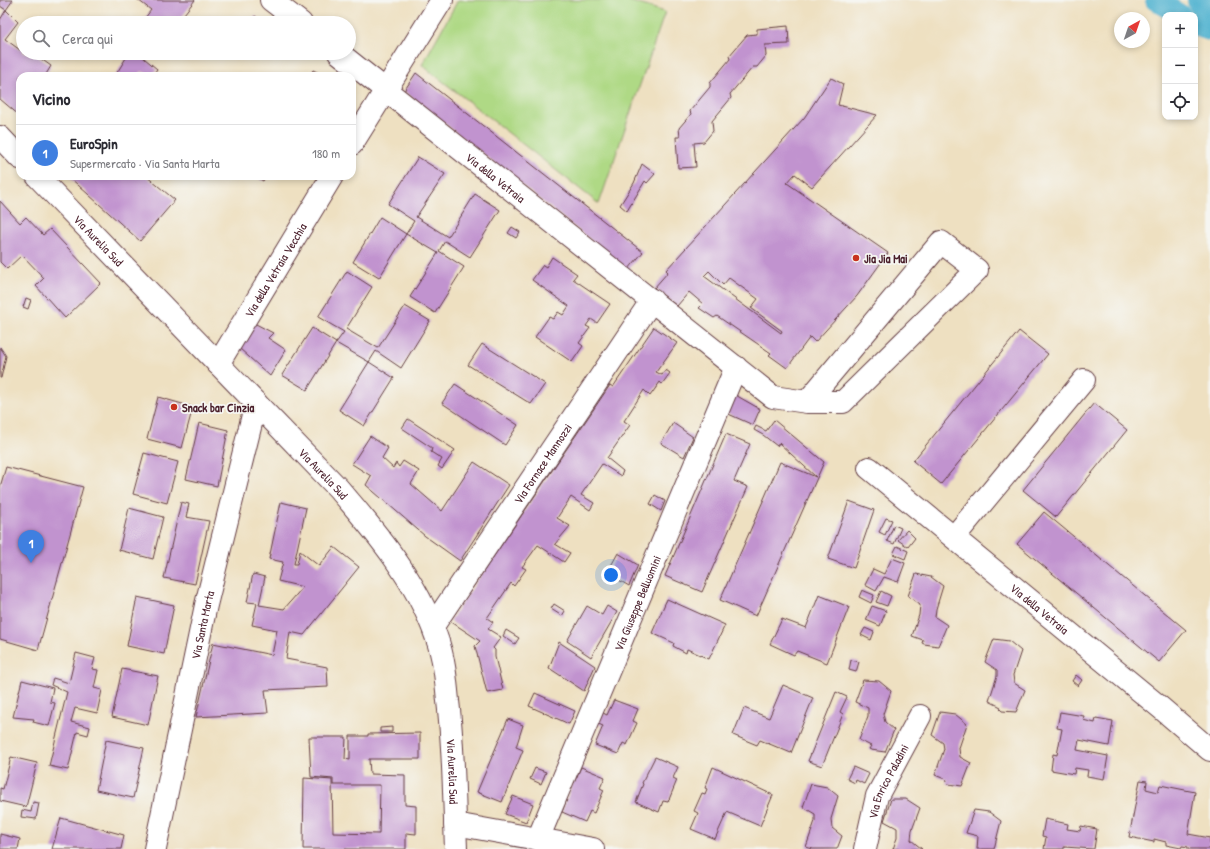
<!DOCTYPE html>
<html lang="it">
<meta charset="utf-8">
<style>
body{margin:0;font-family:"Patrick Hand",sans-serif;background:#f2f2f3;color:#2b2b33}
.controls{position:absolute;right:12px;top:12px;display:grid;overflow:hidden;border-radius:8px;box-shadow:0 2px 6px #0003}
.controls button{width:36px;height:36px;display:grid;place-items:center;padding:0;border:0;border-bottom:1px solid #e1e1e2;background:#fff;color:#2b2b33;font:20px sans-serif}
.compass{position:absolute;left:1114px;top:12px;width:36px;height:36px;border-radius:50%;background:#fff;box-shadow:0 2px 6px #0003;rotate:40deg}
.you{position:absolute;left:611px;top:575px;width:14px;height:14px;margin:-10px;border:3px solid #fff;border-radius:50%;background:#1a73e8;box-shadow:0 0 0 6px #1a73e833}
.badge{display:grid;place-items:center;width:26px;height:26px;border-radius:50%;background:#0b8043;color:#fff;font-size:13px;font-weight:700}
.pin{position:absolute;translate:-50% -33px;filter:drop-shadow(0 1px 2px #0008)}
.pin::after{content:'';position:absolute;top:21px;width:14px;height:12px;background:inherit;clip-path:polygon(0 0,100% 0,50% 100%)}
.list{margin:0;padding:0;list-style:none}
h2{display:flex;justify-content:space-between;align-items:center;height:52px;margin:0;padding:0 16px;font-size:17px}
h2 small{font-size:13px;font-weight:400;color:#7c7c81}
.list li{display:grid;grid-template-columns:26px 1fr auto;gap:12px;align-items:center;box-sizing:border-box;height:56px;padding:0 16px;border-top:1px solid #e1e1e2}
.list b{display:block;font-size:15px;white-space:nowrap}
.list p{margin:0;font-size:13px;white-space:nowrap;color:#7c7c81}
.list em{font-size:13px;font-style:normal;color:#7c7c81}
.icon{flex:none;width:22px;height:22px;fill:none;stroke:currentColor;stroke-width:2;stroke-linecap:round;stroke-linejoin:round}
.map{position:relative;flex:none;width:1210px;height:849px;overflow:hidden}
.search{position:absolute;background:#fff;box-shadow:0 2px 6px #0003;left:16px;top:16px;width:340px;height:44px;display:flex;align-items:center;gap:10px;box-sizing:border-box;padding:0 14px;border-radius:22px;color:#7c7c81;font-size:15px}
.panel{position:absolute;background:#fff;box-shadow:0 2px 6px #0003;left:16px;top:72px;width:340px;height:108px;border-radius:12px}
.map>svg:first-child{display:block}
.green{fill:#afd985;stroke:#7c7c58}
.lines{fill:none;stroke-linecap:round;stroke-linejoin:round}
.canal{stroke:#51b3d0;stroke-width:22}
.river{stroke:#51b3d0;stroke-width:38}
.building{fill:#c193cf;fill-rule:evenodd}
.minor-casing{stroke:#633c42;stroke-width:24}
.major-casing{stroke:#633c42;stroke-width:24}
.minor{stroke:#fff;stroke-width:22}
.major{stroke:#fff;stroke-width:22}
.poi-dot{fill:#c8321e;stroke:#f6f6f2;stroke-width:1.5}
.labels{text-anchor:middle;dominant-baseline:central;stroke-width:3.5;stroke-linejoin:round;paint-order:stroke}
.street-label{font-size:12px;fill:#4a1f2b;stroke:#f6f6f2}
.poi-label{font-size:12px;font-weight:bold;fill:#4a1f2b;stroke:#f6f6f2;text-anchor:start}
</style>
<div class="map">
<svg width="1210" height="849" viewBox="0 0 1210 849">
<rect width="100%" height="100%" fill="#f6f6f2"/>
<filter id="ink" filterUnits="userSpaceOnUse"><feTurbulence type="fractalNoise" baseFrequency=".025" numOctaves="2"/><feDisplacementMap in="SourceGraphic" scale="8" xChannelSelector="R" yChannelSelector="G"/><feConvolveMatrix kernelMatrix="1 2 1 2 8 2 1 2 1" color-interpolation-filters="sRGB"/></filter>
<filter id="wash" filterUnits="userSpaceOnUse"><feTurbulence type="fractalNoise" baseFrequency=".012" numOctaves="4" result="noise"/><feDisplacementMap in="SourceGraphic" scale="16" xChannelSelector="R" yChannelSelector="G"/><feGaussianBlur stdDeviation="0.9" result="paint"/><feColorMatrix in="noise" values="0 0 0 0 0 0 0 0 0 0 0 0 0 0 0 0 0 1.4 0 .05"/><feComposite in="paint" operator="in"/></filter>
<g filter="url(#wash)">
<rect width="100%" height="100%" fill="#eee0c1"/>
<path class="green" d="M458 0H626L665 12 599 204 422 65Z"/>
<g class="lines">
<path class="canal" d="M1156 0 1180 15
M1195 25 1210 30"/>
<path class="river" d="M1206 0 1210 2"/>
</g>
<g id="blocks">
<path class="building" d="M0 0H13L6 10 0 6Z
M138 0H195L177 23H143L142 22 151 10Z
M6 10 18 22 5 39 20 50 23 46V53H33L51 66 45 76H20V116L0 99V20Z
M255 16 264 23H250Z
M788 26 789 44 765 45 766 56 757 67H753L730 94 731 98 712 121 713 131 704 142 694 143 696 167 678 168 676 137H680L679 128 691 114 690 111 710 87V83L730 59 729 56 747 35 757 34V29Z
M129 53H138L157 69 152 76 141 71 138 76H115Z
M313 70 319 73 317 76H310Z
M416 73 643 252 628 270 404 91Z
M831 78 843 84 838 105 877 115 812 187 795 174 787 183 888 253 857 296 815 342 810 337 787 368 769 355 771 353 717 316 714 318 699 308 703 304 689 292 677 306 654 288 668 272 666 270 804 118ZM709 271 723 285 729 278 758 299 751 308 782 331 781 333 704 276Z
M418 157 445 174 416 217 448 237 475 194 500 210 470 257 445 241 439 251 464 267 435 313 410 297 438 253 406 234 379 278 353 262 380 217 406 234 414 221 388 204Z
M642 164 655 174 647 183 645 181 627 211 620 205 634 183Z
M68 176H146L175 200 140 241Z
M255 176H266L263 181Z
M0 201 20 223 26 217 43 235 50 229 101 283 65 318 36 286 44 278 22 255 7 269 0 262Z
M512 227 520 232 516 238 508 233Z
M552 257 577 274 573 279 610 304 597 323 591 319 586 326 590 328 579 343 583 346 572 362 535 337 549 317 553 319 558 312 563 315 569 306 532 280 543 265 546 267Z
M347 271 372 287 346 329 378 348 405 306 430 321 401 368 376 351 369 362 394 378 364 426 339 410 369 362 336 343 344 332 318 317Z
M26 298 31 300 28 309 23 307Z
M254 323 273 333 268 338 286 350 270 376 239 348Z
M654 327 677 343 656 372 662 375 666 370 670 373 662 384 660 382 650 396 644 390 624 421 630 425 607 458 623 471 621 476 602 464 581 495 594 503 590 510 571 497 557 518 570 526 555 544 570 553 564 562 538 545 522 567 526 569 514 586 511 583 487 618 493 622 488 629 501 637 493 648 495 650V657L503 690 487 693 475 646 480 641 450 621 610 385 613 387Z
M312 328 336 343 307 390 282 375Z
M1019 331 1048 354 941 484 913 461Z
M482 344 545 384 531 404 468 365Z
M0 347 6 356 1 378H0Z
M455 384 518 425 505 445 442 403Z
M732 393 760 409 753 425 724 412Z
M158 397 193 407 182 448 147 439Z
M1094 403 1127 430 1056 517 1023 490Z
M408 419 455 450 442 469 438 466 442 459 431 452 432 448 402 428Z
M774 420 824 462 756 616 720 600 780 462 816 477 779 443 777 446 763 435 754 430 756 426 766 431Z
M199 423 228 430 217 486 186 479Z
M673 423 693 437 684 457 661 443Z
M726 434 750 444 734 481 748 487 702 592 665 576Z
M370 436 388 448 382 458 393 468 396 463 399 467 403 461 419 471 411 484 442 511 474 462 509 485 460 561 425 536 366 485 371 476 352 464Z
M144 453 178 462 167 503 133 494Z
M6 467 83 487 38 650 0 639V487Z
M655 495 665 501 661 511 650 504Z
M849 501 874 510 854 568 828 559Z
M181 502 189 504 186 517 209 521 195 584 164 578Z
M281 502 306 508 294 564H297L300 551 319 566 334 547 359 567 304 635 290 632 286 659 327 667 328 687 265 690 268 713 196 717 213 643 272 655 277 630 252 625 257 603 247 602 253 574 265 577 259 605 284 609 303 587 278 581 283 562 269 559Z
M129 508 163 517 153 559 119 550Z
M1044 512 1186 630 1159 662 1017 544Z
M886 518 892 520 885 535 879 532Z
M894 525 901 528 894 544 887 541Z
M907 530 915 538 908 547 898 540Z
M897 546 908 551 905 559 893 554Z
M618 553 638 565 629 586 607 573Z
M892 558 905 563 898 582 884 577 876 591 865 585 873 569 884 574Z
M916 574 931 577 943 586 936 609 935 617 947 625 938 646 924 644 922 643 923 640 912 636 919 615 920 605 908 596Z
M862 590 874 595 871 603 859 597Z
M881 591 891 596 887 606 876 602Z
M819 595 849 607 827 663 797 651 794 655 770 644 782 619 806 628Z
M137 597 174 605 164 654 127 646Z
M667 599 725 625 709 659 687 649 686 653 673 646 674 643 652 633Z
M554 604 565 611 562 616 551 609Z
M587 606 602 615 607 606 617 612 591 657 567 641Z
M872 606 886 611 880 626 866 620Z
M865 628 874 632 871 640 861 635Z
M506 630 519 638 515 644 503 636Z
M994 639 1009 641 1021 651 1013 675 1014 683 1025 690 1016 712 1002 711 1000 709 1001 707 989 701 997 676V670L985 662Z
M559 642 595 666 584 691 549 668Z
M76 653 95 658 92 669 98 670 94 688 102 690 97 713 75 708 71 722 90 727 88 735 77 732 68 770 49 766 67 692 51 685 53 678 69 683Z
M851 660 859 662 856 672 849 670Z
M122 669 158 676 148 725 112 717Z
M1076 675 1082 680 1078 686 1072 681Z
M22 680 53 688 50 702 55 703 49 726 33 722 34 719 13 717Z
M863 680 879 681 891 691 883 714 885 722 894 730 885 752 871 750 869 749 871 746 859 740 868 716V708L855 702Z
M783 685 813 698 791 753 760 740 757 745 733 735 744 708 769 718Z
M836 692 847 697 840 712 843 714 822 766 808 761Z
M535 693 575 711 569 724 529 706Z
M614 700 638 709 633 721 637 723 627 745 623 743 618 754 595 745 603 726 596 723 601 712 607 715Z
M940 712 955 714 967 724 959 748 960 757 971 763 962 786 948 784 946 783 947 780 935 775 944 749 943 743 932 735Z
M1060 712 1084 716 1083 720 1095 723 1096 718 1113 721 1109 746 1079 740 1077 750 1108 756 1104 779 1087 776 1088 770 1075 768 1074 774 1051 770 1053 754 1057 755 1062 729 1057 728Z
M508 719 523 725 516 747 523 750 502 802 477 792Z
M392 727V732H380V728Z
M420 733V759H369L370 774 405 775V805L416 806V834L406 833V849H303L304 778 332 780 333 833 379 834 380 785H333V779L311 777 309 737H346L345 759 350 760V736H368V734Z
M106 740 144 748 133 798 96 790Z
M11 757 37 763 26 807 0 801V788L3 789Z
M655 757 678 767 673 778 677 780 668 802 663 801 659 812 636 802 643 784 642 783Z
M581 767 605 777 600 788 604 790 594 813 590 811 585 822 562 812 573 782 574 783Z
M713 767 773 795 760 826 727 812 715 839 691 829 698 813 694 811 702 793 705 794 707 789 705 788Z
M853 767 869 774 864 784 856 780 855 783 847 779Z
M535 768 546 772 541 784 530 779Z
M1140 780 1147 781 1146 789 1158 792 1160 785 1195 792 1188 834 1210 838V849H1188V847L1182 846 1181 848 1166 845V842L1154 839V842L1129 837Z
M811 784 827 787 838 796 831 819 832 828 842 836 837 849H813L806 847 815 821V814L803 807Z
M513 796 533 804 526 822 505 814Z
M891 799H906L920 808 912 830 911 840 922 849H893L897 838V828L884 821Z
M33 802 39 803 36 819 21 817 22 810 31 812Z
M974 810 989 812 1001 821 994 849H977L978 836 966 833Z
M61 818 124 835 121 849H52Z
M1045 819 1068 824 1067 829 1080 831 1081 826 1097 829 1094 849 1064 847V849H1044L1046 837 1042 836Z
M0 834 20 839 18 849H0Z"/>
</g>
</g>
<g filter="url(#ink)">
<use href="#blocks" fill-opacity="0" stroke="#633c42" stroke-width="1"/>
<g class="lines">
<defs>
<g id="minor">
<path d="M271 0 301 23"/>
<path id="s1" d="M339 53 773 397 807 402H843L977 270 941 242 807 402"/>
<path d="M352 144 442 0"/>
<path id="s2" d="M218 364 332 176"/>
<path id="s3" d="M869 468 1161 708 1210 750"/>
<path d="M954 537 1084 380"/>
<path id="s4" d="M433 626 652 300"/>
<path d="M455 824 593 849"/>
<path id="s5" d="M538 839 736 367"/>
<path id="s6" d="M155 849 206 605 256 403"/>
<path id="s7" d="M865 849 877 796 920 716"/>
</g>
<g id="major">
<path d="M0 137 20 158"/>
<path id="s8" d="M37 176 338 488C376 532 417 581 436 636 444 657 446 679 448 701 454 750 454 800 456 849"/>
</g>
</defs>
<use href="#minor" class="minor-casing"/>
<use href="#major" class="major-casing"/>
<use href="#minor" class="minor"/>
<use href="#major" class="major"/>
</g>
</g>
<g class="poi-dot">
<circle cx="856" cy="258" r="4"/>
<circle cx="174" cy="407" r="4"/>
</g>
<g class="labels">
<g class="street-label">
<text stroke="none"><textPath href="#s1" startOffset="200">Via della Vetraia</textPath></text>
<text stroke="none"><textPath href="#s8" startOffset="89">Via Aurelia Sud</textPath></text>
<text stroke="none"><textPath href="#s2" startOffset="110">Via della Vetraia Vecchia</textPath></text>
<text stroke="none"><textPath href="#s4" startOffset="196">Via Fornace Mannozzi</textPath></text>
<text stroke="none"><textPath href="#s8" startOffset="413">Via Aurelia Sud</textPath></text>
<text stroke="none"><textPath href="#s5" startOffset="256">Via Giuseppe Belluomini</textPath></text>
<text stroke="none"><textPath href="#s3" startOffset="221">Via della Vetraia</textPath></text>
<text stroke="none"><textPath href="#s6" startOffset="229">Via Santa Marta</textPath></text>
<text stroke="none"><textPath href="#s8" startOffset="749">Via Aurelia Sud</textPath></text>
<text stroke="none"><textPath href="#s7" startOffset="72">Via Enrico Paladini</textPath></text>
</g>
<g class="poi-label">
<text x="864" y="258">Jia Jia Mai</text>
<text x="182" y="407">Snack bar Cinzia</text>
</g>
</g>
</svg>
<div class="controls">
<button>+</button>
<button>−</button>
<button><svg class="icon" aria-label="locate" viewBox="0 0 24 24"><circle cx="12" cy="12" r="6"/><path d="M12 2v4M12 18v4M2 12h4M18 12h4"/></svg></button>
</div>
<svg class="compass" viewBox="-18 -18 36 36"><path d="M0-13l5 13h-10z" fill="#e53935"/><path d="M0 13l5-13h-10z" fill="#7c7c81"/></svg>
<div class="you"></div>
<div class="pin badge" style="left:31px;top:563px;background:#3f7fe0">1</div>
<div class="search"><svg class="icon" aria-label="search" viewBox="0 0 24 24"><circle cx="10" cy="10" r="6"/><path d="M15 15l6 6"/></svg>Cerca qui</div>
<section class="panel">
<h2>Vicino<small></small></h2>
<ul class="list">
<li><span class="badge" style="background:#3f7fe0">1</span><div><b>EuroSpin</b><p>Supermercato · Via Santa Marta</p></div><em>180 m</em></li>
</ul>
</section>
</div>
